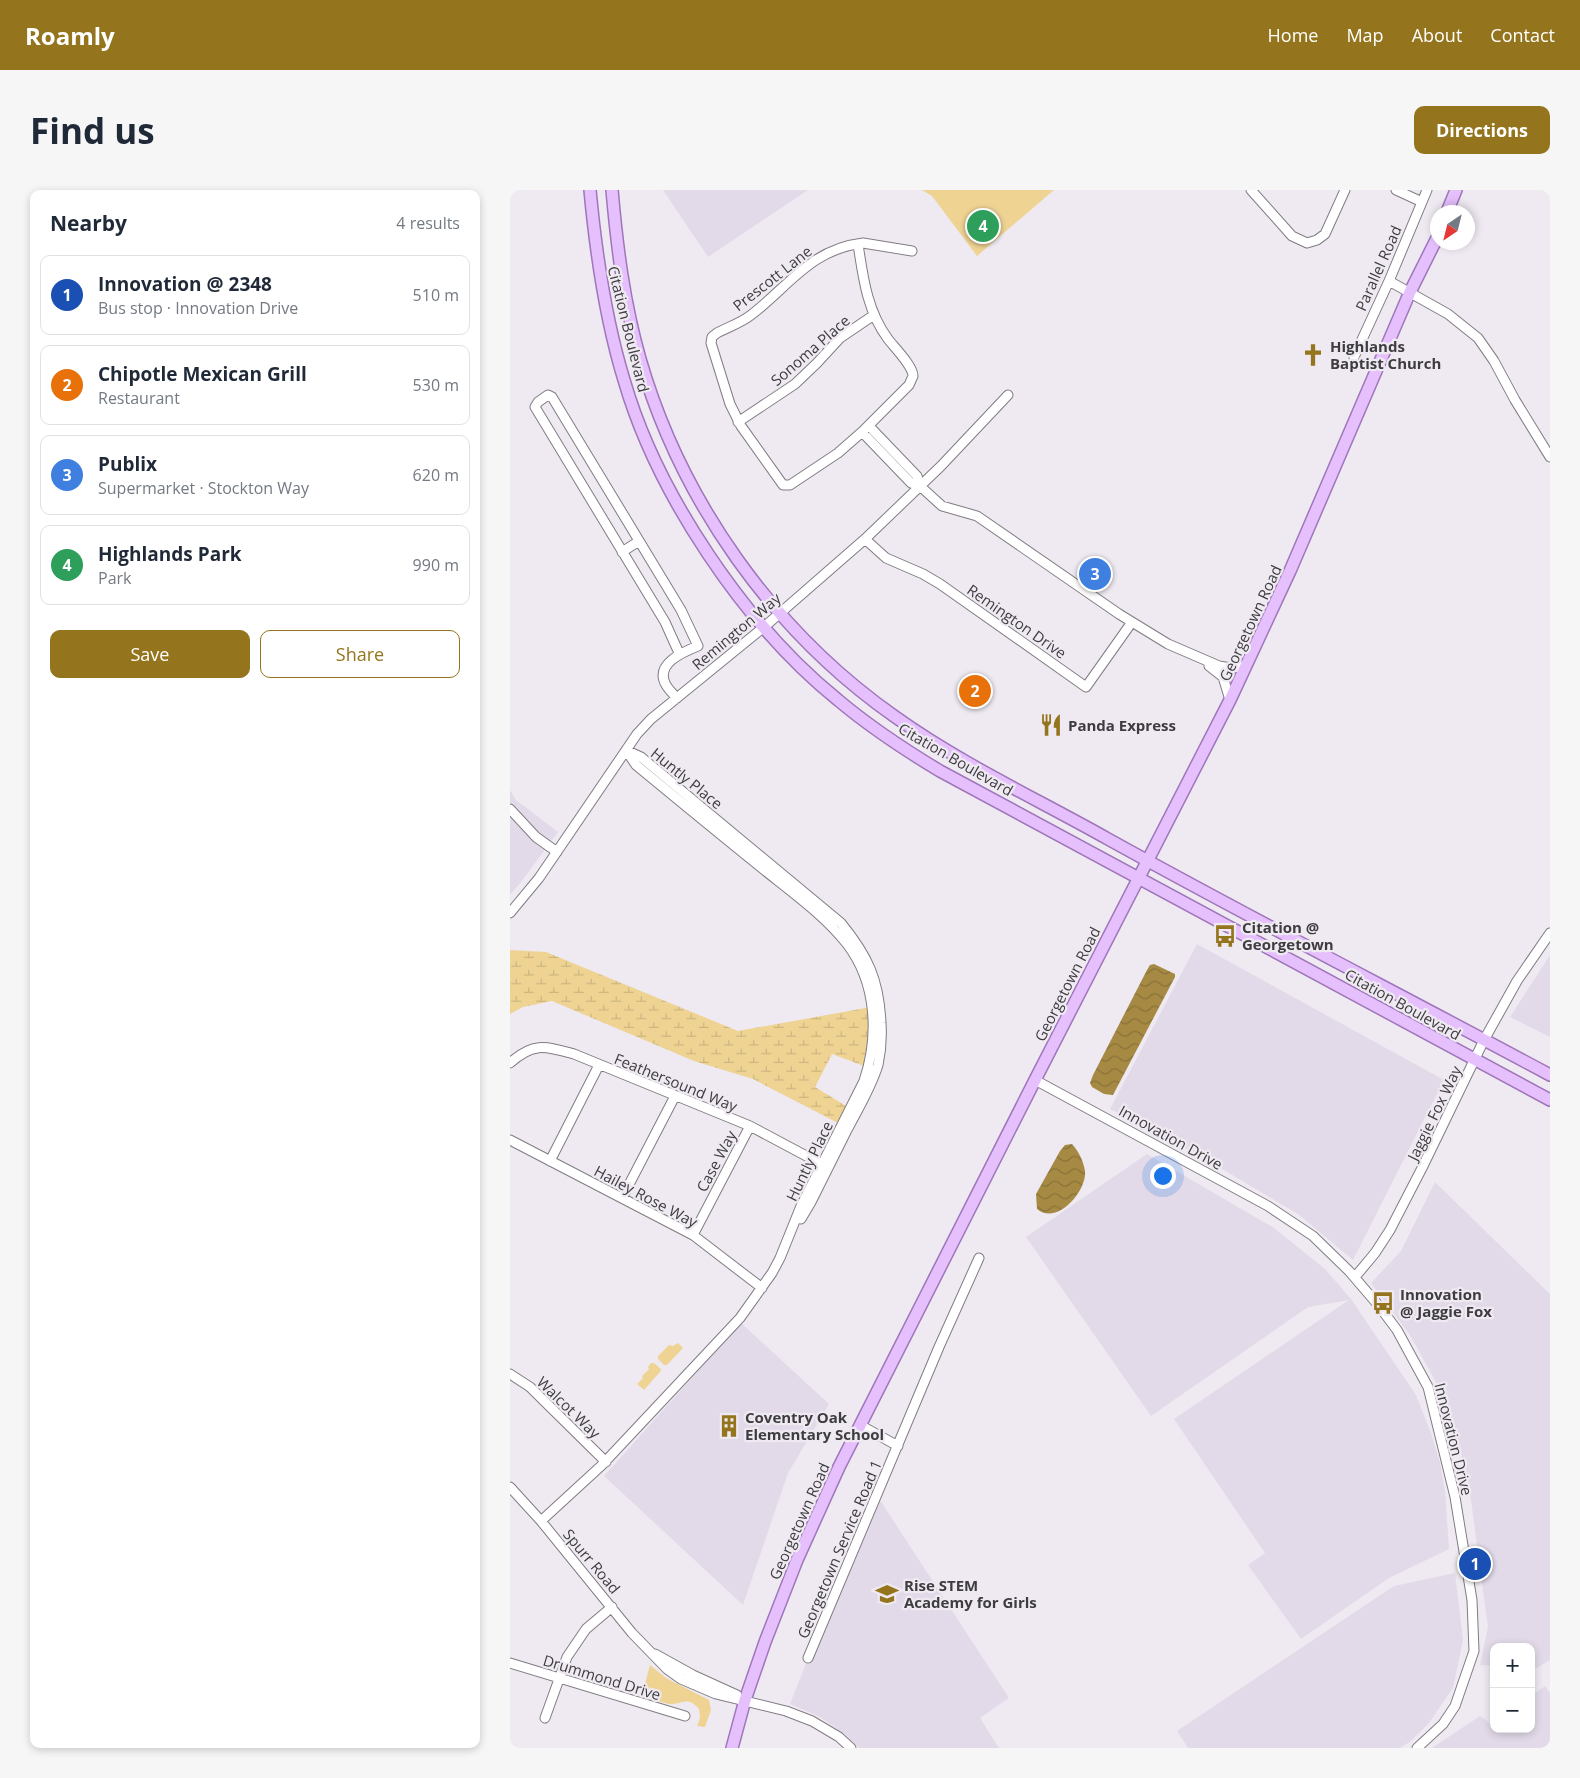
<!DOCTYPE html>
<meta charset="utf-8">
<style>
body{margin:0;font-family:"Open Sans",sans-serif;background:#f6f6f7;color:#1f2937}
.controls{position:absolute;right:15px;bottom:15px;display:grid;overflow:hidden;border-radius:10px;box-shadow:0 2px 8px #0003}
.controls button{width:45px;height:45px;display:grid;place-items:center;padding:0;border:0;border-bottom:1px solid #e0e1e3;background:#fff;color:#1f2937;font:25px sans-serif}
.compass{position:absolute;left:920px;top:15px;width:45px;height:45px;border-radius:50%;background:#fff;box-shadow:0 2px 8px #0003;rotate:215deg}
.you{position:absolute;left:652px;top:985px;width:18px;height:18px;margin:-12px;border:4px solid #fff;border-radius:50%;background:#1a73e8;box-shadow:0 0 0 8px #1a73e833}
.badge{display:grid;place-items:center;width:32px;height:32px;border-radius:50%;background:#94741c;color:#fff;font-size:16px;font-weight:700}
.pin{position:absolute;translate:-50% -50%;border:2px solid #fff;box-shadow:0 1px 5px #0006}
.list{margin:0;padding:0;list-style:none}
h2{display:flex;justify-content:space-between;align-items:center;height:65px;margin:0;padding:0 20px;font-size:21px}
h2 small{font-size:16px;font-weight:400;color:#747a83}
.list li{display:grid;grid-template-columns:32px 1fr auto;gap:15px;align-items:center;box-sizing:border-box;height:80px;margin:0 10px 10px;padding:0 10px;border:1px solid #e0e1e3;border-radius:10px}
.list b{display:block;font-size:19px;white-space:nowrap}
.list p{margin:0;font-size:16px;white-space:nowrap;color:#747a83}
.list em{font-size:16px;font-style:normal;color:#747a83}
.actions{display:flex;gap:10px;padding:15px 20px}
.actions a{flex:1;padding:11px 0;border:1px solid #94741c;border-radius:10px;text-align:center;font-size:18px;color:#94741c}
.actions .main{background:#94741c;color:#fff}
.map{position:relative;flex:none;width:1040px;height:1558px;overflow:hidden;border-radius:10px}
header{display:flex;align-items:center;gap:30px;box-sizing:border-box;height:70px;padding:0 25px;background:#94741c;color:#fff}
header strong{font-size:24px}
nav{display:flex;gap:28px;margin-inline-start:auto;font-size:18px}
.intro{display:flex;align-items:center;justify-content:space-between;box-sizing:border-box;height:120px;padding:0 30px}
h1{margin:0;font-size:35px}
.button{padding:12px 22px;border-radius:10px;background:#94741c;color:#fff;font-size:18px;font-weight:700}
main{display:flex;gap:30px;padding:0 30px}
aside{flex:1;background:#fff;border-radius:10px;box-shadow:0 2px 8px #0003}
.map>svg:first-child{display:block}
.built{fill:#e2dae8}
.green{fill:#eed393}
.wetland{fill:url(#wetland-marsh)}
.water{fill:url(#water-waves)}
.lines{fill:none;stroke-linecap:round;stroke-linejoin:round}
.minor-casing{stroke:#807c82;stroke-width:11}
.major-casing{stroke:#9f76b9;stroke-width:14}
.minor{stroke:#fff;stroke-width:9}
.major{stroke:#e5c0fd;stroke-width:11}
.labels{text-anchor:middle;dominant-baseline:central;stroke-width:4.5;stroke-linejoin:round;paint-order:stroke}
.street-label{font-size:15px;fill:#3e3c3f;stroke:#efeaf2}
.poi-label{font-size:15px;font-weight:bold;fill:#3e3c3f;stroke:#efeaf2;text-anchor:start}
</style>
<header>
<strong>Roamly</strong>
<nav><a>Home</a><a>Map</a><a>About</a><a>Contact</a></nav>
</header>
<div class="intro"><h1>Find us</h1><a class="button">Directions</a></div>
<main>
<aside>
<h2>Nearby<small>4 results</small></h2>
<ul class="list">
<li><span class="badge" style="background:#1a4fb4">1</span><div><b>Innovation @ 2348</b><p>Bus stop · Innovation Drive</p></div><em>510 m</em></li>
<li><span class="badge" style="background:#e8710a">2</span><div><b>Chipotle Mexican Grill</b><p>Restaurant</p></div><em>530 m</em></li>
<li><span class="badge" style="background:#3f7fe0">3</span><div><b>Publix</b><p>Supermarket · Stockton Way</p></div><em>620 m</em></li>
<li><span class="badge" style="background:#2e9e5b">4</span><div><b>Highlands Park</b><p>Park</p></div><em>990 m</em></li>
</ul>
<div class="actions"><a class="main">Save</a><a>Share</a></div>
</aside>
<div class="map">
<svg width="1040" height="1558" viewBox="0 0 1040 1558">
<defs>
<pattern id="wetland-marsh" width="20" height="14" patternUnits="userSpaceOnUse" patternTransform="scale(1.25)"><rect width="20" height="14" fill="#eed393"/><path d="M1 5h8M5 5V1M11 12h8M15 12V8" fill="none" stroke="#cdb680"/></pattern>
<pattern id="water-waves" width="16" height="10" patternUnits="userSpaceOnUse" patternTransform="scale(1.25)"><rect width="16" height="10" fill="#a68a43"/><path d="M0 5q4-4 8 0t8 0" fill="none" stroke="#897239"/></pattern>
</defs>
<rect width="100%" height="100%" fill="#efeaf2"/>
<path class="built" d="M153 0H298L198 67Z
M0 600 6 610 48 642 11 692 0 705Z
M687 754 934 890 843 1070 788 1024 697 970 600 919Z
M1040 765V847L1000 827Z
M637 964 764 1038 815 1079 841 1109 906 1205 922 1246 930 1273 935 1301 939 1359 879 1388 791 1449 738 1375 755 1363 664 1229 839 1110 798 1117 641 1226 516 1047Z
M925 992 1040 1104V1470L1027 1478 1021 1477V1457H984V1476L970 1475 978 1437 959 1295 939 1216 900 1145 861 1093 891 1061Z
M231 1133 319 1214 278 1283 233 1415 94 1286Z
M364 1301 499 1508 470 1528 489 1558H349L337 1546 310 1527 280 1514Z
M945 1383 953 1450 943 1498 919 1533 901 1551 890 1558H678L667 1541 884 1396Z
M1035 1496 1040 1503V1558H922L970 1526 981 1534 984 1533V1539H1021V1506Z"/>
<path class="green" d="M412 0H544L467 66 422 6Z
M168 1153 173 1158 157 1175H154L148 1169V1166L159 1155 163 1156Z
M141 1173H144L151 1179 150 1182 134 1200 127 1194 133 1188 132 1186 139 1179 138 1177Z
M140 1475 156 1488 199 1510 201 1520 195 1537 187 1536 190 1528 189 1519C177 1505 172 1515 159 1514 150 1512 141 1508 132 1505Z"/>
<path class="wetland" d="M0 760 36 762 228 841 361 817 354 876 322 864 305 897 336 916 328 933 243 889 184 871 42 811 13 817 0 824Z"/>
<path class="water" d="M644 774 665 784V787L603 905 594 904 582 897 580 893 583 885 637 780 640 775Z
M562 954C569 962 573 970 575 981 577 1001 547 1036 527 1019L526 1004 550 961 555 955Z"/>
<g class="lines">
<defs>
<path id="minor" d="M741 0 782 46 797 53 807 50 815 44 835 0
M886 0 912 12
M348 54C353 87 357 121 378 149 385 158 403 176 403 186L399 195 352 242 328 263 280 295H273L231 236 220 214 201 153 202 147 207 143C218 137 231 133 241 125 279 96 301 59 353 53L402 61
M879 91 938 124 968 148 984 171 1005 210 1040 267
M844 167 879 91 917 0
M228 232 285 194 307 173 330 148 364 125
M359 236 407 286 410 296
M352 242 401 293 410 296 432 316 467 326 609 424 658 454 709 476 721 478 735 476
M355 349 376 368 413 384 430 394 576 497 622 432
M112 362 129 351
M699 476 713 487 720 510
M167 508C163 504 159 500 156 495 144 474 173 462 188 456L171 420 42 207 38 205 28 212 25 217 155 432 169 463
M118 561 131 567 331 733C358 766 369 790 371 833 372 847 371 861 368 875 361 898 348 919 337 940 325 964 313 988 301 1012L291 1029
M0 619 26 647 47 662
M0 723 29 688 127 544 141 529 254 437 355 349 431 276 498 205
M0 873C23 852 35 856 64 864L240 936 317 977
M525 890 758 1016 803 1046 839 1081 869 1116 887 1140 918 1197 945 1307 962 1410 964 1461 945 1516 933 1534 907 1558
M0 950 183 1045 252 1098
M40 971 89 875
M112 1008 165 906
M183 1045 240 936
M845 1087 865 1063 880 1040 912 978 974 850 1007 791 1040 743
M0 1184 20 1197 96 1272
M350 1235 388 1256
M0 1297 31 1331 122 1443 157 1479 171 1489 206 1504 276 1521 302 1531 329 1547 341 1558
M31 1331 92 1275 230 1128 262 1083 270 1068 291 1016 354 891C369 846 367 793 337 754 314 724 276 698 247 674 206 641 166 608 126 575L116 560
M145 1464 183 1485 227 1505
M298 1468 429 1157 469 1068
M0 1473 175 1526
M35 1528 57 1467 76 1439 102 1417"/>
<path id="major" d="M80 0C86 64 95 128 114 190 147 304 235 435 328 510 360 537 395 560 430 581L1040 910
M102 0C107 57 114 113 130 169 171 311 263 441 384 526 451 574 527 609 598 649 744 730 893 806 1040 885
M937 22 946 0
M222 1558 235 1510 255 1452 287 1370 329 1277 525 890 720 510 780 381 900 102 928 46"/>
</defs>
<use href="#minor" class="minor-casing"/>
<use href="#major" class="major-casing"/>
<use href="#minor" class="minor"/>
<use href="#major" class="major"/>
</g>
<defs>
<symbol id="church-bare" viewBox="-9 -9 18 18"><path d="M-1.2-6h2.4v3.5h3.3v2.4h-3.3V6h-2.4V-.1h-3.3v-2.4h3.3Z" fill="#94741c" stroke="#efeaf2" stroke-width="2.5" paint-order="stroke"/></symbol>
<symbol id="restaurant-bare" viewBox="-9 -9 18 18"><path d="M-5-6h1v4h1v-4h1v4h1v-4h1v5L-1.5 .5V6h-2V.5L-5-1ZM5-6V6H3V1.5H1.5Q1.5-4 5-6Z" fill="#94741c" stroke="#efeaf2" stroke-width="2.5" paint-order="stroke"/></symbol>
<symbol id="bus-bare" viewBox="-9 -9 18 18"><path d="M-5-6H5V4H4V6H2V4H-2V6H-4V4H-5ZM-3.5-4V0h7V-4ZM-3.5 1.2v1.5H-2V1.2ZM2 1.2v1.5H3.5V1.2Z" fill="#94741c" stroke="#efeaf2" stroke-width="2.5" paint-order="stroke"/></symbol>
<symbol id="building-bare" viewBox="-9 -9 18 18"><path d="M-4-6H4V6H1V3H-1V6H-4ZM-2.5-4.3h1.7v1.8h-1.7ZM.8-4.3h1.7v1.8H.8ZM-2.5-1h1.7V.8h-1.7ZM.8-1h1.7V.8H.8Z" fill="#94741c" stroke="#efeaf2" stroke-width="2.5" paint-order="stroke"/></symbol>
<symbol id="school-bare" viewBox="-9 -9 18 18"><path d="M0-5L7-2L0 1L-7-2ZM-4 1L0 2.5L4 1V4Q0 6-4 4Z" fill="#94741c" stroke="#efeaf2" stroke-width="2.5" paint-order="stroke"/></symbol>
</defs>
<g fill-rule="evenodd">
<use href="#church-bare" x="787" y="149" width="32" height="32"/>
<use href="#restaurant-bare" x="525" y="519" width="32" height="32"/>
<use href="#bus-bare" x="699" y="730" width="32" height="32"/>
<use href="#bus-bare" x="857" y="1097" width="32" height="32"/>
<use href="#building-bare" x="203" y="1220" width="32" height="32"/>
<use href="#school-bare" x="361" y="1388" width="32" height="32"/>
</g>
<g class="labels">
<g class="street-label">
<text transform="translate(868 78) rotate(-66)">Parallel Road</text>
<text transform="translate(262 88) rotate(-38)">Prescott Lane</text>
<text transform="translate(119 139) rotate(76)">Citation Boulevard</text>
<text transform="translate(300 160) rotate(-41)">Sonoma Place</text>
<text transform="translate(507 431) rotate(35)">Remington Drive</text>
<text transform="translate(740 433) rotate(-65)">Georgetown Road</text>
<text transform="translate(226 441) rotate(-40)">Remington Way</text>
<text transform="translate(446 569) rotate(30)">Citation Boulevard</text>
<text transform="translate(177 588) rotate(39)">Huntly Place</text>
<text transform="translate(557 794) rotate(-63)">Georgetown Road</text>
<text transform="translate(893 814) rotate(29)">Citation Boulevard</text>
<text transform="translate(166 892) rotate(22)">Feathersound Way</text>
<text transform="translate(924 923) rotate(-64)">Jaggie Fox Way</text>
<text transform="translate(661 947) rotate(29)">Innovation Drive</text>
<text transform="translate(206 971) rotate(-62)">Case Way</text>
<text transform="translate(299 971) rotate(-64)">Huntly Place</text>
<text transform="translate(136 1006) rotate(28)">Hailey Rose Way</text>
<text transform="translate(59 1217) rotate(44)">Walcot Way</text>
<text transform="translate(944 1249) rotate(76)">Innovation Drive</text>
<text transform="translate(289 1331) rotate(-66)">Georgetown Road</text>
<text transform="translate(329 1359) rotate(-67)">Georgetown Service Road 1</text>
<text transform="translate(82 1371) rotate(50)">Spurr Road</text>
<text transform="translate(92 1487) rotate(17)">Drummond Drive</text>
</g>
<g class="poi-label">
<text x="820" y="156">Highlands<tspan x="820" dy="17">Baptist Church</tspan></text>
<text x="558" y="535">Panda Express</text>
<text x="732" y="737">Citation @<tspan x="732" dy="17">Georgetown</tspan></text>
<text x="890" y="1104">Innovation<tspan x="890" dy="17">@ Jaggie Fox</tspan></text>
<text x="235" y="1227">Coventry Oak<tspan x="235" dy="17">Elementary School</tspan></text>
<text x="394" y="1395">Rise STEM<tspan x="394" dy="17">Academy for Girls</tspan></text>
</g>
</g>
</svg>
<div class="controls">
<button>+</button>
<button>−</button>
</div>
<svg class="compass" viewBox="-18 -18 36 36"><path d="M0-13l5 13h-10z" fill="#e53935"/><path d="M0 13l5-13h-10z" fill="#747a83"/></svg>
<div class="you"></div>
<div class="pin badge" style="left:965px;top:1374px;background:#1a4fb4">1</div>
<div class="pin badge" style="left:465px;top:501px;background:#e8710a">2</div>
<div class="pin badge" style="left:585px;top:384px;background:#3f7fe0">3</div>
<div class="pin badge" style="left:473px;top:36px;background:#2e9e5b">4</div>
</div>
</main>
